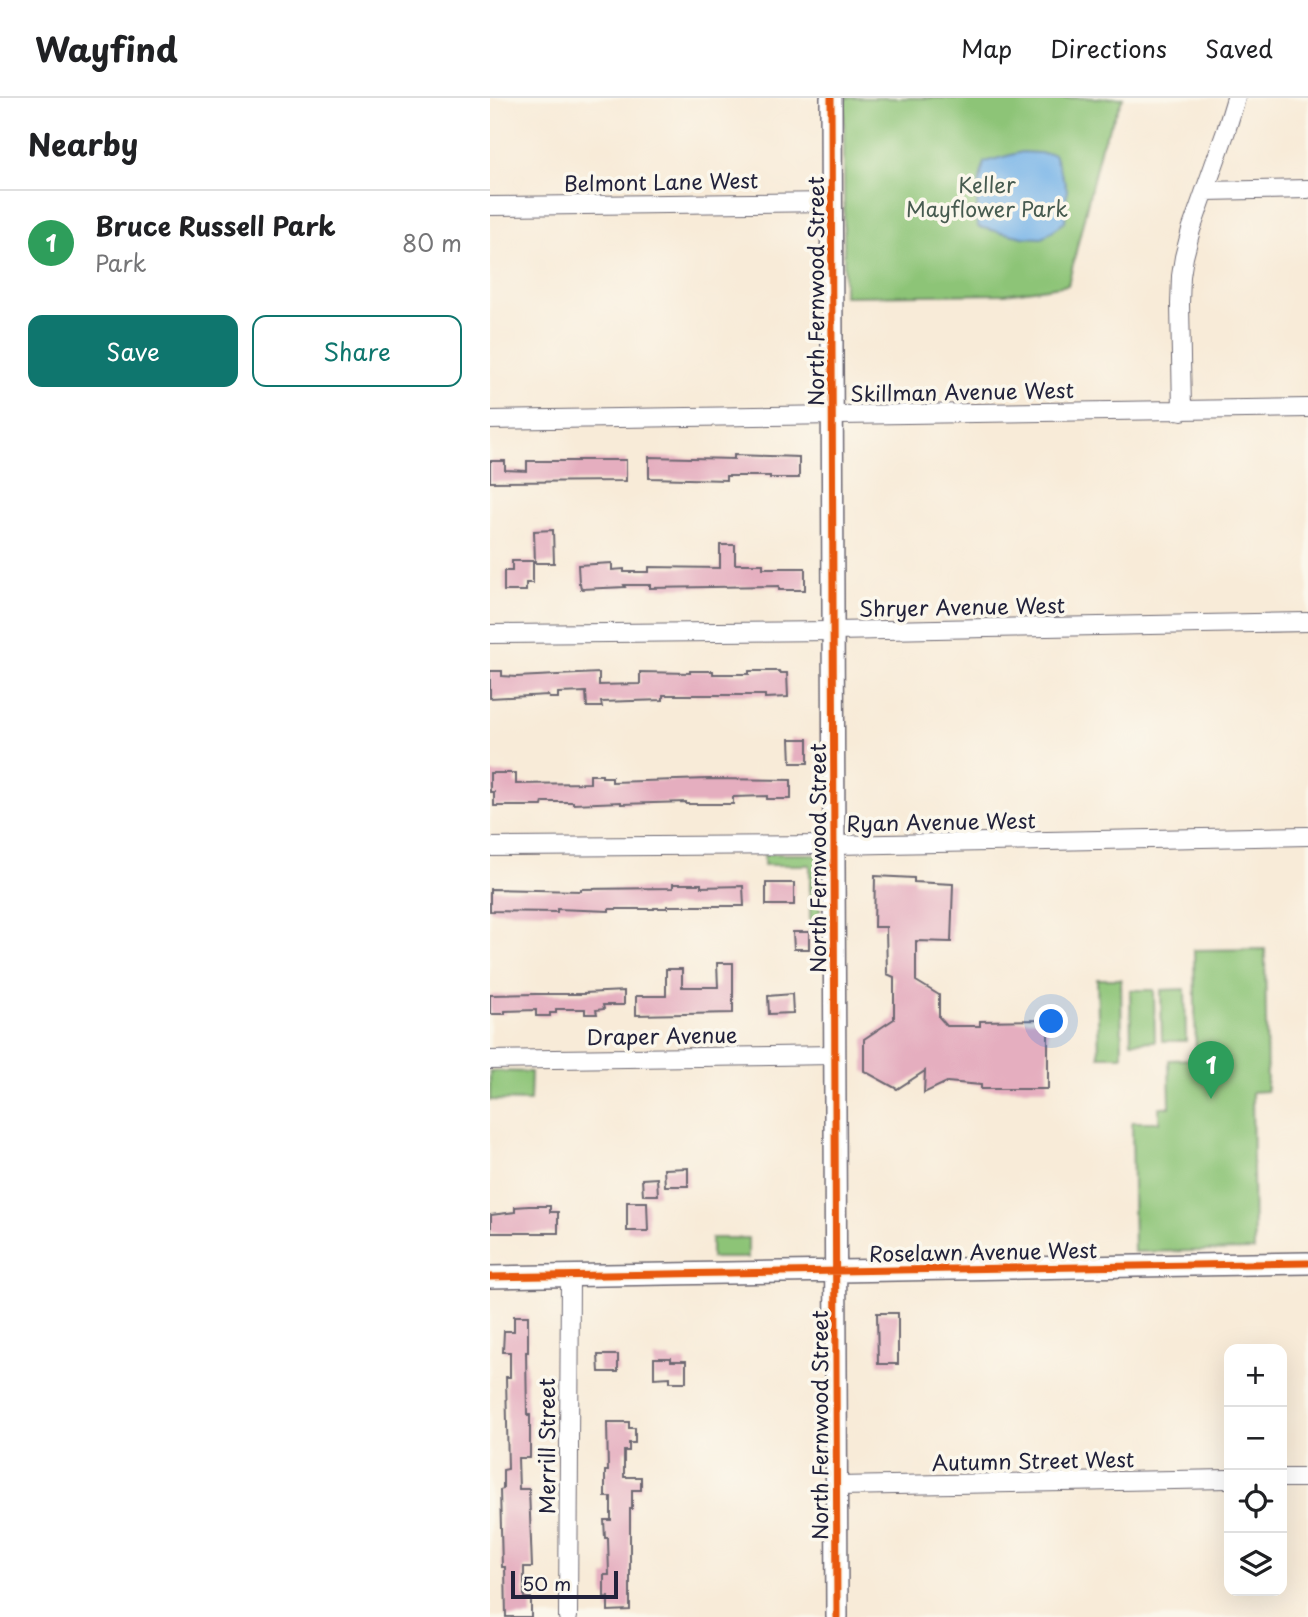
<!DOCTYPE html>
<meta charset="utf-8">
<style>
body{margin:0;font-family:"Playpen Sans",sans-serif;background:#f6f6f6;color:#202124}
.controls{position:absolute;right:21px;bottom:21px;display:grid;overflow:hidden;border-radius:14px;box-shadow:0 7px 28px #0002}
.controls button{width:63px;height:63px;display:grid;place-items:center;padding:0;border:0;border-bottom:2px solid #e0e0e0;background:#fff;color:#202124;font:35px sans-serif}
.scale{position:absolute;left:21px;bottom:18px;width:107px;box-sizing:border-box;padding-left:7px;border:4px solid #22223b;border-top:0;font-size:19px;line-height:24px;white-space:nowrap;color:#22223b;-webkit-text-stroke:5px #fbf7ec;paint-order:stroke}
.you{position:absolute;left:562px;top:924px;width:24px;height:24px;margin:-18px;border:5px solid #fff;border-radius:50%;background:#1a73e8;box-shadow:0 0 0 10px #1a73e833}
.badge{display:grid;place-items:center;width:46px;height:46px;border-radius:50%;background:#0f766e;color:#fff;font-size:23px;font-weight:700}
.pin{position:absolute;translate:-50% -58px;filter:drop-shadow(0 2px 4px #0008)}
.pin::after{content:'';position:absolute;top:37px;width:24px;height:21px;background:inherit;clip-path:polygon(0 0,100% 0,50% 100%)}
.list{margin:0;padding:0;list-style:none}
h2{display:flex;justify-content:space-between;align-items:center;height:91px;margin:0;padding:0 28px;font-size:30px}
h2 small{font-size:23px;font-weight:400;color:#757577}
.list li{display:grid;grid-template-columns:46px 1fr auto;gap:21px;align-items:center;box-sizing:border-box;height:105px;padding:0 28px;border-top:2px solid #e0e0e0}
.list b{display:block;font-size:26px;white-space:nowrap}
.list p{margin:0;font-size:23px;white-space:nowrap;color:#757577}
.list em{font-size:23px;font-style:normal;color:#757577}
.actions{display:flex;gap:14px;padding:21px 28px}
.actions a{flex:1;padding:16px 0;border:2px solid #0f766e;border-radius:14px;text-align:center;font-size:24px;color:#0f766e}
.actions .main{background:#0f766e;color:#fff}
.icon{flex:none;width:38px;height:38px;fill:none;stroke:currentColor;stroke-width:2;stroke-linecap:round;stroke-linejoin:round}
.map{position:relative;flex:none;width:818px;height:1519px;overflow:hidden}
header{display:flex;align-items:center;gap:42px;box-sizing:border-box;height:98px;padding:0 35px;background:#fff;border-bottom:2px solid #e0e0e0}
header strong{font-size:33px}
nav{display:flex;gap:38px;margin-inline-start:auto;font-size:24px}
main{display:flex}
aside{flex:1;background:#fff}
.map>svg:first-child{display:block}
.green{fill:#8dc477;stroke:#587359;stroke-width:2}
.water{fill:#76b3e8;stroke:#4c6a92;stroke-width:2}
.building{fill:#e5aebf}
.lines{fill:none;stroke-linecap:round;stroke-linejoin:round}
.minor-casing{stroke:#6d6872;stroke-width:20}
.tertiary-casing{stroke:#6d6872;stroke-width:24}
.minor{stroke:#fff;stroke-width:18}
.tertiary{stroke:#fff;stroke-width:21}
.cycleway-casing{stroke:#fbf7ec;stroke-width:11}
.cycleway{stroke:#e8590c;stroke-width:7}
.labels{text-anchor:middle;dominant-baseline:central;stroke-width:7;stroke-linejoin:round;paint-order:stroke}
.street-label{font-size:21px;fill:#22223b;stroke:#fbf7ec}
.park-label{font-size:21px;fill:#475b50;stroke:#fbf7ec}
</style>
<header>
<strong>Wayfind</strong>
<nav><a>Map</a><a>Directions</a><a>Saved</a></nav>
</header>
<main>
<aside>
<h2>Nearby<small></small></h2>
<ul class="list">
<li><span class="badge" style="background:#2e9e5b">1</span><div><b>Bruce Russell Park</b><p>Park</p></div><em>80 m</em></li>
</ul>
<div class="actions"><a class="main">Save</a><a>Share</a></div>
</aside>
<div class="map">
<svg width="818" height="1519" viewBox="0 0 818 1519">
<rect width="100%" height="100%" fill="#fbf7ec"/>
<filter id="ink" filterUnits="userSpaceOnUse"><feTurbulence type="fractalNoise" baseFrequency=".0143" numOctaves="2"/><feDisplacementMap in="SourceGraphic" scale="14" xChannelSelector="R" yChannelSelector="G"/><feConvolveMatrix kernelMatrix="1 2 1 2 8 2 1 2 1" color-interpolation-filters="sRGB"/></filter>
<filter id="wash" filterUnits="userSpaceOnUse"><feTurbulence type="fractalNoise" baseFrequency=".00686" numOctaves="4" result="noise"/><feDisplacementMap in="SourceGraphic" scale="28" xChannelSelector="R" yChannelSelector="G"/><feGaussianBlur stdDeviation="1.57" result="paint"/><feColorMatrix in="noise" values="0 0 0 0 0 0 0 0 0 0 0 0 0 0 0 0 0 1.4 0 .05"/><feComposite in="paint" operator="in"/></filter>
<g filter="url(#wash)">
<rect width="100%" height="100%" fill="#f8ebd8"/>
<path class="green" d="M354 0H633L611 48 578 187 515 196 354 198Z
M274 756H320L327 758 330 762V832H320V767H274Z
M775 851 777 993 762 994 764 1152 644 1154 642 1024H669V1009H680L679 962 706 961 704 852Z
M607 881H631L632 958H609Z
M695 891 696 943H672L671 892Z
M640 892H664L665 943 641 944Z
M0 973 41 974 40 1003 0 1002Z
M221 1140H258V1160H221Z"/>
<path class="water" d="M532 54 564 56 577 91 575 124 552 140 533 139 488 129 487 95 494 64Z"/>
<g id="blocks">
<path class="building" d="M244 357 309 359V380H280V378H236V382L159 380V359L244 361Z
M88 362H136V383L0 384V363H15V372L37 373V363H88Z
M63 432 64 465H45L44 433Z
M230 447H245V466H273V470H315V492H289V488L160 490V487H134L135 489 91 491 90 485H89L88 467 122 465V472L134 471V474H159V469L230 470Z
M22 463H43V485H36V493H14V473H22Z
M0 573H12V578L26 579 109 575V587L150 586V574L200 575V573H223V576H259V573H289L290 575H297L298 599 275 600V597H173V602L111 604 112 609H97L96 594 68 595V600H59L58 597 0 600Z
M300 641H318V665H301Z
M0 675H26V686L100 685V677H112V679H122V684L219 681 301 682V701H277V698L243 699V706H196V704L131 706V704L83 706V704H53L52 708H4V694H0Z
M385 778 424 780V784L463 786 461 844 426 843V883L449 897V919L457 928H490V923L558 922V991H491V987L457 984 434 995 435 973 407 991 374 973V941L404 921V879L397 876 396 829H384Z
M276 785H304V807H276Z
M183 786H211V789L253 788 254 808H177V810H164V811H119V813L67 811V814L0 813V791L91 793V791L183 790Z
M303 834H319V851H304Z
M227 865H243V915L146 917V898H176V871H192V889H228Z
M134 893V907H113L114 911 106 912 107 916H95V911H66V915H60V918H46V912L15 913V916H0V897L46 896H94V895Z
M302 896 303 915 279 916 278 898Z
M198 1070V1088H175L174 1071Z
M167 1080 168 1097H153L152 1081Z
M137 1104H157L158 1133H137Z
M39 1108H60V1114H68V1135H1V1117L25 1114V1109Z
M387 1215H408V1266H388Z
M24 1218H38V1254H36L37 1317H40V1360H28L29 1391H39L42 1469H34V1500H41V1519H16L15 1469H12L10 1392 13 1391V1372L18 1371 16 1279H20V1254H13L14 1233H24Z
M108 1257H128V1274H109Z
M164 1260H181V1263H196V1284H180V1279L164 1280Z
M117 1324H139V1330H145V1345H139V1353H134V1379H151V1392H142V1411H140V1512L118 1513V1499H114V1477H119L118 1440H115L114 1422H121V1399H115V1373H118Z"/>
</g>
</g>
<g filter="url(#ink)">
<use href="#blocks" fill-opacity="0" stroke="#6d6872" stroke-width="2"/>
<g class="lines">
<defs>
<path id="minor" d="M715 93 818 91
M0 108 342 104
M692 313 690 206 691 178 694 159 701 132 736 33 746 0
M0 322 818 310
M0 536 344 533 818 524
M0 749 345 747 818 738
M0 962 345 957
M792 1380H818
M347 1388 739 1381
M78 1519 80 1178"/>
<path id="tertiary" d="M341 0 347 1519
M0 1179 818 1165"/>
</defs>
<use href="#minor" class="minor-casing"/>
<use href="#tertiary" class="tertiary-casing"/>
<use href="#minor" class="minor"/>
<use href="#tertiary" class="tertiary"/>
<defs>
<path id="cycleway" d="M341 0 347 1519
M0 1179 818 1165"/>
</defs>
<use href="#cycleway" class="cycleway-casing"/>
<use href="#cycleway" class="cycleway"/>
</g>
</g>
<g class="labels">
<g class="street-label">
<text transform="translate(171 83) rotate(-1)">Belmont Lane West</text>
<text transform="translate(325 193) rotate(-90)">North Fernwood Street</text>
<text transform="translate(472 293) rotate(-1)">Skillman Avenue West</text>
<text transform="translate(472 508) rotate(-1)">Shryer Avenue West</text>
<text transform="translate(451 723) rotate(-1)">Ryan Avenue West</text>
<text transform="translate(327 760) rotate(-90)">North Fernwood Street</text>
<text transform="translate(172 937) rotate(-1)">Draper Avenue</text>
<text transform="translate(493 1153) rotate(-1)">Roselawn Avenue West</text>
<text transform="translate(329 1327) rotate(-90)">North Fernwood Street</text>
<text transform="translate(56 1348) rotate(-90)">Merrill Street</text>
<text transform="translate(543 1362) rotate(-1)">Autumn Street West</text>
</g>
<g class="park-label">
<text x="497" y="86">Keller<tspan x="497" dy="24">Mayflower Park</tspan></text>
</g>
</g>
</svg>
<div class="controls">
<button>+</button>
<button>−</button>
<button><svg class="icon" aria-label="locate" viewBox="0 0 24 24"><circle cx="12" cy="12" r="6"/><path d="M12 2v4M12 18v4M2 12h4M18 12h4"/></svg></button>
<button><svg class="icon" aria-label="layers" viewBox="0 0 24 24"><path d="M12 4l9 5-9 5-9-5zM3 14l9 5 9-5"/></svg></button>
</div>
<div class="scale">50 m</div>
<div class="you"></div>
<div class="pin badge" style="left:721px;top:1001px;background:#2e9e5b">1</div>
</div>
</main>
